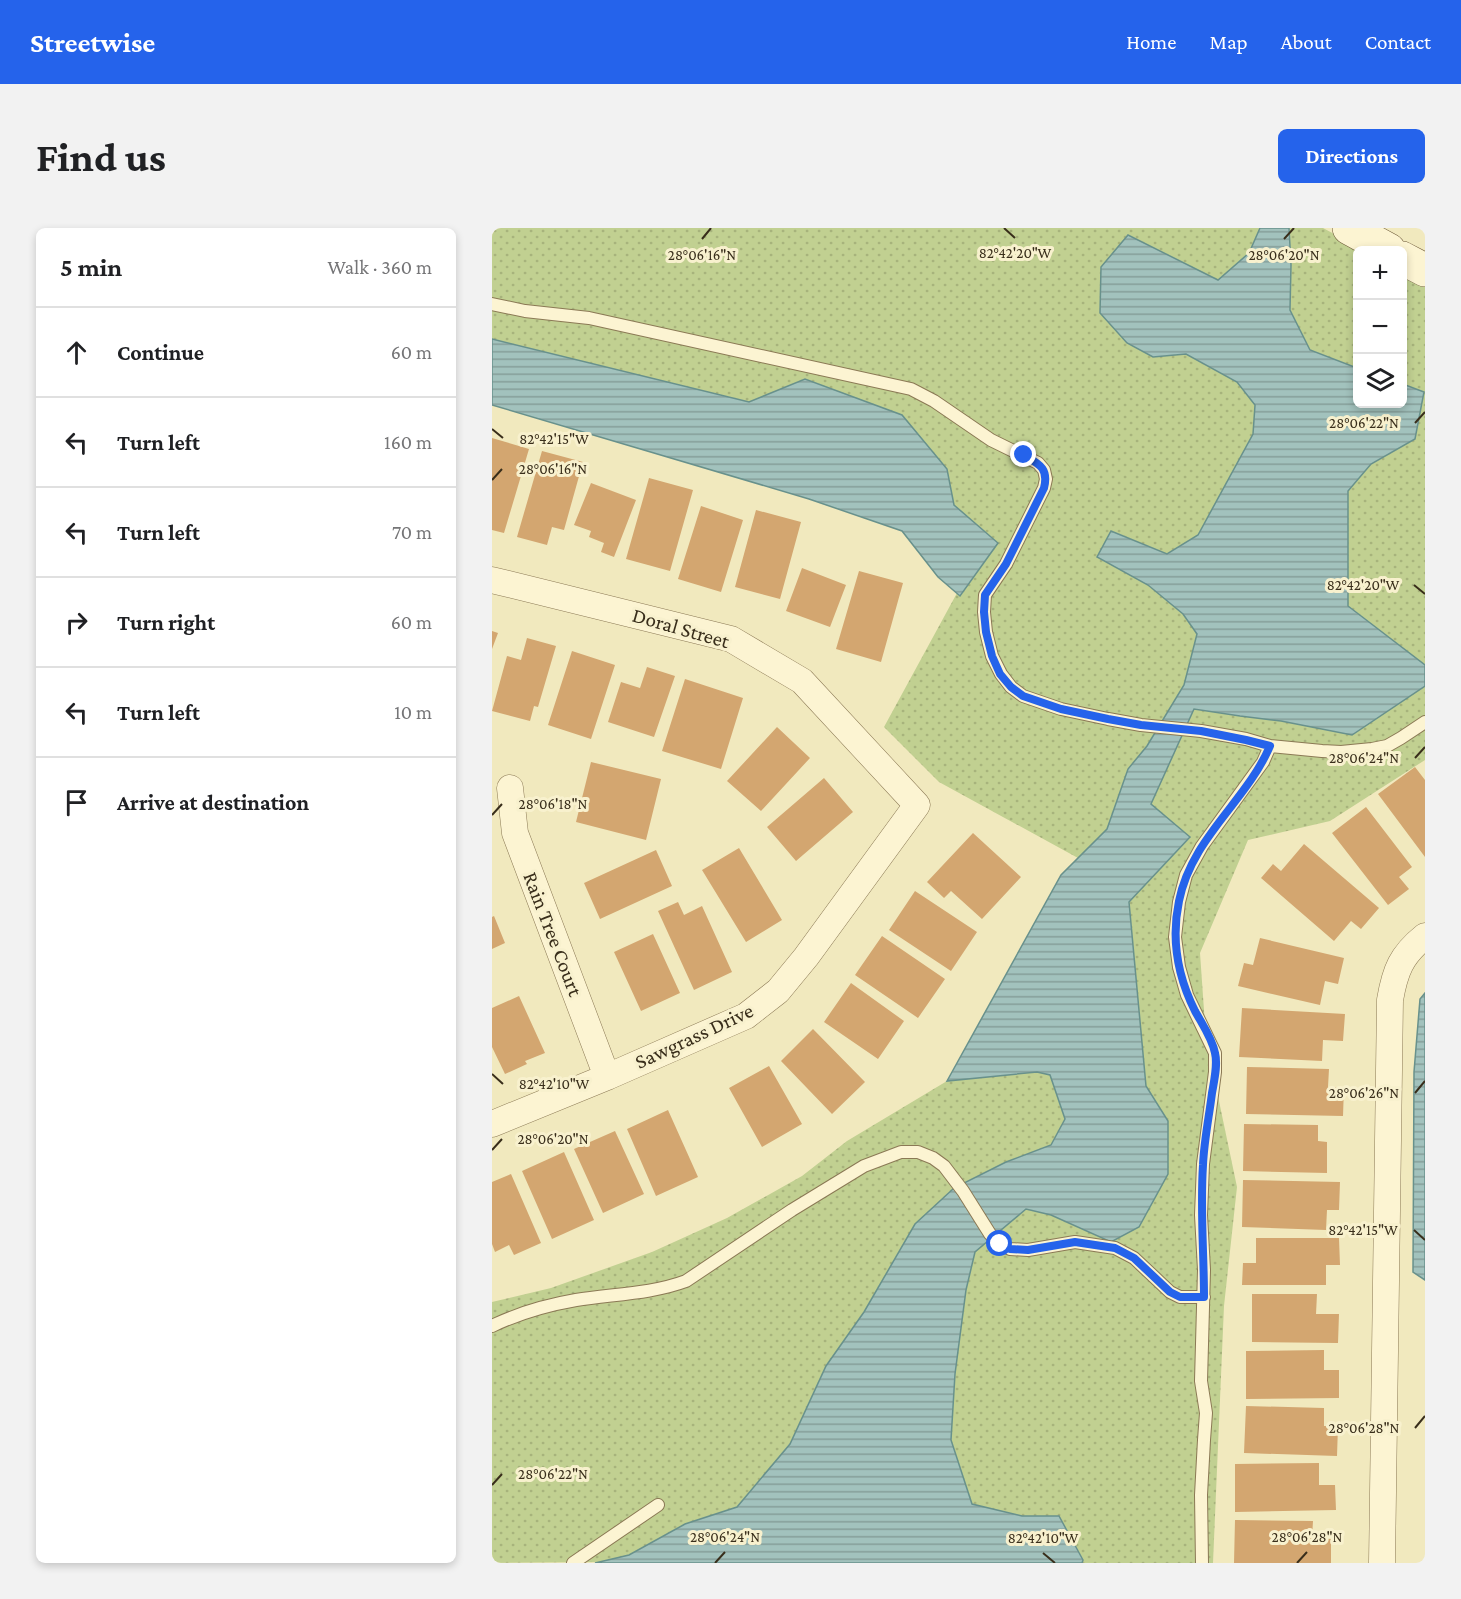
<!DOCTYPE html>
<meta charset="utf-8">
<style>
body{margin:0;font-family:"Crimson Pro",serif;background:#f2f2f2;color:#202124}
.controls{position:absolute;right:18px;top:18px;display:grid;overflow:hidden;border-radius:9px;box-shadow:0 3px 9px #0003}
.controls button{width:54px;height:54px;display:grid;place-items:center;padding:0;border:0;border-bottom:2px solid #e0e0e0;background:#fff;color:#202124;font:30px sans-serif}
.stop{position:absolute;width:18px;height:18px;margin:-14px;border:4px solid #2563eb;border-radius:50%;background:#fff}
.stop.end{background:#2563eb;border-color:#fff;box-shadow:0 2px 6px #0008}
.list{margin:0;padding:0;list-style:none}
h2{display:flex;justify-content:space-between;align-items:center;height:78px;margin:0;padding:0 24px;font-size:26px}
h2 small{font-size:20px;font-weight:400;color:#757577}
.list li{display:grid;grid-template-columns:39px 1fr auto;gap:18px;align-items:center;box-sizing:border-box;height:90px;padding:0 24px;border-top:2px solid #e0e0e0}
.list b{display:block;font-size:22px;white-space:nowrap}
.list em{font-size:20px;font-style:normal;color:#757577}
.icon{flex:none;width:33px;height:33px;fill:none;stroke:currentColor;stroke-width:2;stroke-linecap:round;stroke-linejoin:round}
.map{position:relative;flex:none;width:933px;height:1335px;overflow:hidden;border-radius:9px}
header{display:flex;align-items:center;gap:36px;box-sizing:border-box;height:84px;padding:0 30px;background:#2563eb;color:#fff}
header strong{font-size:28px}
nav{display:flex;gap:33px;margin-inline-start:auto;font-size:21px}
.intro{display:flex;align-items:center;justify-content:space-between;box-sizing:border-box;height:144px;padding:0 36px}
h1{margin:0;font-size:42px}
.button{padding:15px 27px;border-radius:9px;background:#2563eb;color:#fff;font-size:21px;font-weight:700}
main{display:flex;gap:36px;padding:0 36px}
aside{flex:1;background:#fff;border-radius:9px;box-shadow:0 3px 9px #0003}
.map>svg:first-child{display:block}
.grass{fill:url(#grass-dots)}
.water{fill:url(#water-rules);stroke:#68918c;stroke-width:1.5}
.building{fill:#d3a670}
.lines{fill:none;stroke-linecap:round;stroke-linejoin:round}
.lane-casing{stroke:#8b7955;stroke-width:14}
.street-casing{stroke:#8b7955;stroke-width:27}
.secondary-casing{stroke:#6d5939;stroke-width:34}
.lane{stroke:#fcf4d2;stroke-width:12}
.street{stroke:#fcf4d2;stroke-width:26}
.secondary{stroke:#fcf4d2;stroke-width:33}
.route{stroke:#2563eb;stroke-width:8}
.ticks{fill:none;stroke:#392e1b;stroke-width:2}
.labels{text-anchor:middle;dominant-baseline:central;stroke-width:6;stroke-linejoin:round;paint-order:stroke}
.street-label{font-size:21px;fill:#392e1b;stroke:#f8f1ce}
.ticks-label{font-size:15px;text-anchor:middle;fill:#392e1b;stroke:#f8f1ce;stroke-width:6;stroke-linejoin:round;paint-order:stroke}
</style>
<header>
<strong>Streetwise</strong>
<nav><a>Home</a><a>Map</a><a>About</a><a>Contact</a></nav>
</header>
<div class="intro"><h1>Find us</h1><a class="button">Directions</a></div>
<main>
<aside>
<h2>5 min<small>Walk · 360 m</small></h2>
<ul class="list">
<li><svg class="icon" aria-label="ahead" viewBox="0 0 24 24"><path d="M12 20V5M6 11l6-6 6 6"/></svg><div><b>Continue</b></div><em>60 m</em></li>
<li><svg class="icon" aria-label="left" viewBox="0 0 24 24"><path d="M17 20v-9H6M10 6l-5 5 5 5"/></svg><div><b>Turn left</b></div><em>160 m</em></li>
<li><svg class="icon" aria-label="left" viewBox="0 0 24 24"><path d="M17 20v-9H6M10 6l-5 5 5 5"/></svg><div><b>Turn left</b></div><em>70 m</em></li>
<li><svg class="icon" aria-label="right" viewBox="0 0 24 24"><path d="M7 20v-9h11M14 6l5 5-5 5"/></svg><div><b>Turn right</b></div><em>60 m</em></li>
<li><svg class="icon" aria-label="left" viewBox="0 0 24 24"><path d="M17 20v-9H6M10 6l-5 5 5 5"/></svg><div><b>Turn left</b></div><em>10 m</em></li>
<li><svg class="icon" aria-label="arrive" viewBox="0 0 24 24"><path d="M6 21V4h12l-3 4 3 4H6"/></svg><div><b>Arrive at destination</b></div></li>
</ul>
</aside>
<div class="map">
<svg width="933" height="1335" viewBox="0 0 933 1335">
<defs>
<pattern id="grass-dots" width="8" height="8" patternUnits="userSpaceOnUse" patternTransform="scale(1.5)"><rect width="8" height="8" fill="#c1d091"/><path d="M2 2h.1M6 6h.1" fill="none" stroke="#a7b37c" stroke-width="1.8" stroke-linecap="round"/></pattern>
<pattern id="water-rules" width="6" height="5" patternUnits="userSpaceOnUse" patternTransform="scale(1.5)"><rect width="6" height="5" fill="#a2c2bd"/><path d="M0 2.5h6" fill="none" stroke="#859e99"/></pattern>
</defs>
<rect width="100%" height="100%" fill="#f1e9be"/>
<path class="grass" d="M0 0H768L757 25 726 52 683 32 661 129 694 126 745 154 763 177 761 206 706 307 675 326 620 303 605 329 656 357 691 386 705 406 692 457 655 518 636 541 615 601 586 630 447 554 392 499 465 365 468 367 506 315 462 277 455 241 313 151 257 174 0 111Z
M797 0H831L872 22H866L865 140 818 122 798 82 799 37Z
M911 44 933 57V437L856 379V263L879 236 923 211 931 164 911 156Z
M933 458V532L838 593 756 612 708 725 714 811 745 959 732 1078 721 1335H590L591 1331 567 1288H530L480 1276 459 1212 463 1146 474 1062 483 1024 534 981 559 987 619 1014 676 893 654 858 637 673 698 610 659 576 702 481 748 488 789 493 860 506Z
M545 844 558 847 573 891 559 917 514 934 462 960 334 1138 298 1216 245 1279 193 1296 137 1327 109 1334 0 1335V1074L59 1060 160 1024 235 990 310 948 355 913 455 853Z"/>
<path class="water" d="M768 0H797L799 37 798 82 818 122 865 140 866 176H910L911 156 932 164 923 211 879 236 856 263V378L933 437V458L860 507 789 493 748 488 702 481 659 576 698 609 637 674 654 858 676 893V946L647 999 619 1014 559 987 534 981 483 1024 474 1062 463 1146 459 1212 480 1276 530 1288H567L591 1332 590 1335H103L137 1327 193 1296 245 1279 298 1216 334 1138 372 1084 423 996 462 960 514 934 559 917 573 891 558 847 545 844 455 853 569 647 615 601 636 541 655 518 692 457 705 406 691 386 656 357 605 329 619 303 675 326 706 307 761 206 763 177 745 154 694 126 661 129 635 115 608 85 609 39 636 7 726 52 757 25Z
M0 111 257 174 313 151 410 187 455 241 462 277 506 315 468 368 446 349 410 303 317 271 0 177Z
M933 765V1052L921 1044 922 844 928 771Z"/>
<path class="building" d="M0 210 37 221 12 305 0 302Z
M50 223 91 234 72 302 60 299 55 317 25 309Z
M157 250 201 262 178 343 134 331Z
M99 255 144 272 122 329 109 324 112 315 97 309 99 303 82 297Z
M209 278 251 292 229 364 186 351Z
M264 282 309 294 288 371 243 359Z
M310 340 354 357 338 399 294 383Z
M367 343 411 355 389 434 344 421Z
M0 403 6 405 0 421Z
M35 410 64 418 46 479 42 478 38 493 0 483 15 428 29 432Z
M80 423 123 437 99 511 56 497Z
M155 439 183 448 162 509 116 494 129 454 148 460Z
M193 451 251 470 229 541 170 523Z
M285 499 318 530 269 583 235 553Z
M99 534 169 551 154 612 84 594Z
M923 539 933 552V629L886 566Z
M332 550 361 584 304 633 275 599Z
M874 579 920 639 907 649 917 661 896 677 840 605Z
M481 605 529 649 490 691 459 663 452 670 435 654Z
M812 616 887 680 869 701 859 693 842 713 769 650 781 636 789 643Z
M247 620 290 692 254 714 210 642Z
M164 622 180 658 108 691 92 655Z
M423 663 485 704 459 743 397 702Z
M186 674 192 687 210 678 240 744 202 762 166 683Z
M2 688 13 715 0 721V689Z
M161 706 188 765 149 783 122 724Z
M390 708 453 751 426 790 363 747Z
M768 710 852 730 846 756 833 753 828 777 746 758 752 735 761 737Z
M359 755 412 793 386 831 332 794Z
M27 768 53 825 33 833 35 836 13 846 0 819V780Z
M750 780 853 786 851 813 831 812 830 833 747 829Z
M321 801 373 854 340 886 289 833Z
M277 838 310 896 270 919 237 860Z
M755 839 837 841 836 859H852L851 888 754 886Z
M176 882 206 949 164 968 135 901Z
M752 896 826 897V913L835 914V945L751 943Z
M123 903 152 966 111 985 82 921Z
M72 924 102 992 60 1011 30 943Z
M19 946 49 1015 22 1027 17 1017 3 1024 0 1016V954Z
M751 952 848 954 847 982H835L834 1002 750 999Z
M764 1010H847L848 1037H834V1057H750L751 1035H764Z
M760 1066H825L824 1086H847L846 1115 760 1114Z
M832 1122V1142H847V1170L754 1171V1123Z
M754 1178 832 1180V1198H846L845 1228 752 1225Z
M827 1235V1257H843L844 1282 743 1284V1236Z
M743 1292 821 1293 820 1310 839 1311V1335H742Z"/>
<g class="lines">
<defs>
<path id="lane" d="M0 76 33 83 97 90 419 161 442 173 499 212 546 235 552 242 554 251 552 260 514 336 493 367 492 384 494 404 500 428 509 446 519 459 531 468 569 481 616 491 649 497 709 503 754 511 778 518 830 523 849 524 880 521 895 518 909 510 933 494
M0 1098C27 1085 55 1077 84 1072 121 1066 159 1066 194 1053L300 982 372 938 409 924H426L441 930 452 938 471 963 498 1006 508 1016 518 1021 536 1022 583 1014 623 1020 642 1030 678 1064 688 1069H712
M81 1335 166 1277
M710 1335 709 1267 712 1212 714 1185 709 1153 712 1042 709 987 711 936 723 844V825L695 767 687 739 683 709 687 674 694 647 710 618 771 534 778 518"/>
<path id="street" d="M0 352 239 411 310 453 425 577 314 729 286 763 254 788 115 849 0 896
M18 560 23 605 115 849
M890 1335 898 772C903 743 909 727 933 708"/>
<path id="secondary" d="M857 0 897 22
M910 30 933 42"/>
</defs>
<use href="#lane" class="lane-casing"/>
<use href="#street" class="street-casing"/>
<use href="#secondary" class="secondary-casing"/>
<use href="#lane" class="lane"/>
<use href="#street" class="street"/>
<use href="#secondary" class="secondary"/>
</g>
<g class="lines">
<path class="route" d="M508 1016 518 1021 536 1022 583 1014 623 1020 642 1030 678 1064 688 1069H712C712 1025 708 982 711 937 712 913 717 889 720 865 722 853 726 837 723 825 720 810 710 796 703 783 686 749 679 711 687 673 700 609 754 574 778 518L754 512 709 503 649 497 616 491 569 481 531 468 519 459 508 446 500 428 494 404 492 384 493 367 514 336 552 260C557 240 547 236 532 227"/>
</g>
<path class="ticks" d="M512 0 523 10M210 11 219 0M792 11 802 0M923 195 933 184M0 201 11 210M0 252 10 241M922 357 933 366M923 530 933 519M0 587 10 576M0 846 11 856M923 865 933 853M0 922 10 911M922 1002 933 1012M923 1200 933 1188M0 1257 10 1246M551 1325 563 1335M223 1335 233 1324M805 1335 815 1324"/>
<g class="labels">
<g class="street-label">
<text transform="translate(189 400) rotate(16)">Doral Street</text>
<text transform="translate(61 706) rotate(69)">Rain Tree Court</text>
<text transform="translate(202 808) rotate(-25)">Sawgrass Drive</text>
</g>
</g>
<g class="ticks-label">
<text x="523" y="30">82°42'20"W</text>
<text x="210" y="32">28°06'16"N</text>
<text x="792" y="32">28°06'20"N</text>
<text x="872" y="200">28°06'22"N</text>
<text x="62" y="216">82°42'15"W</text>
<text x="61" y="246">28°06'16"N</text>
<text x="871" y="362">82°42'20"W</text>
<text x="872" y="535">28°06'24"N</text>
<text x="61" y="581">28°06'18"N</text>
<text x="62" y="861">82°42'10"W</text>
<text x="872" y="870">28°06'26"N</text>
<text x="61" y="916">28°06'20"N</text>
<text x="871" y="1007">82°42'15"W</text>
<text x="872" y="1205">28°06'28"N</text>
<text x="61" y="1251">28°06'22"N</text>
<text x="233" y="1314">28°06'24"N</text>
<text x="815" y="1314">28°06'28"N</text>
<text x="551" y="1315">82°42'10"W</text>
</g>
</svg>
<div class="controls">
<button>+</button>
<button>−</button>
<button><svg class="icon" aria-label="layers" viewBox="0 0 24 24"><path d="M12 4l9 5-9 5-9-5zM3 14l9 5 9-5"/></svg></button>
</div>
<div class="stop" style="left:508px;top:1016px"></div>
<div class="stop end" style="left:532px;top:227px"></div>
</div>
</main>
